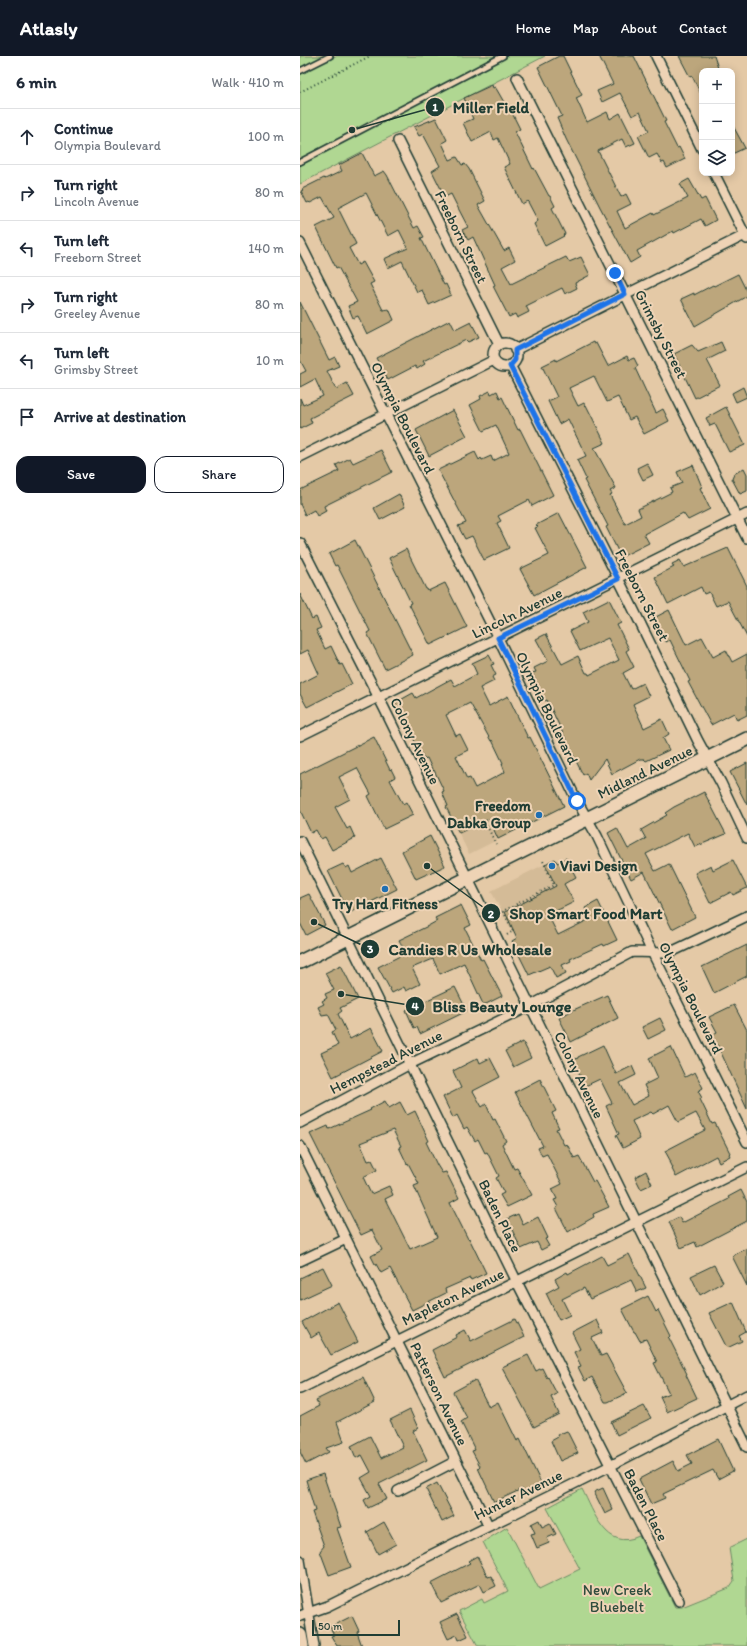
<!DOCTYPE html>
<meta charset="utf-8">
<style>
body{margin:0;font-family:Itim,sans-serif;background:#f6f6f7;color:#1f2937}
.controls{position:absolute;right:12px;top:12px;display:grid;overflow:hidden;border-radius:8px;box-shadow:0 2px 10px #0003}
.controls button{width:36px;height:36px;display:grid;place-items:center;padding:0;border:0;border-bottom:1px solid #e0e1e3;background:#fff;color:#1f2937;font:20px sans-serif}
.scale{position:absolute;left:12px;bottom:10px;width:88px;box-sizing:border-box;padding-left:4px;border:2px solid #1f3d34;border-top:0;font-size:11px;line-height:14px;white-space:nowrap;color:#1f3d34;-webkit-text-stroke:3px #eed3b5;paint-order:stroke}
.stop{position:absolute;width:12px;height:12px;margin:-9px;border:3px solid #1a73e8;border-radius:50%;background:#fff}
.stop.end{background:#1a73e8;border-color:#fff;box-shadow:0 1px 4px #0008}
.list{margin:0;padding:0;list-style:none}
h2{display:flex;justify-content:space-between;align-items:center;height:52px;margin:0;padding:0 16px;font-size:17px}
h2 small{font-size:13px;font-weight:400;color:#747a83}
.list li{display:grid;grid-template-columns:26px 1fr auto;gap:12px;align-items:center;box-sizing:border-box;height:56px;padding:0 16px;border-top:1px solid #e0e1e3}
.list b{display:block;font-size:15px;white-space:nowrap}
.list p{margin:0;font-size:13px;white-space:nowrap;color:#747a83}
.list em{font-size:13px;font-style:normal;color:#747a83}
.actions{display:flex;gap:8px;padding:12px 16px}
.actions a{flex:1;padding:9px 0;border:1px solid #111827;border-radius:12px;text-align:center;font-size:14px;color:#111827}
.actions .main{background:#111827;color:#fff}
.icon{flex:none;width:22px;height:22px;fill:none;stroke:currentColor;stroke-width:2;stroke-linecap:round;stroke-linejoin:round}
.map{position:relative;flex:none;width:447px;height:1590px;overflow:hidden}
header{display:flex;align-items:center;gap:24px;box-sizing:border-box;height:56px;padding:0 20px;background:#111827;color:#fff}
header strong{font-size:19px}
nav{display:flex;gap:22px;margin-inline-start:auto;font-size:14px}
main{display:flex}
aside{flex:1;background:#fff}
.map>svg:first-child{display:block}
.built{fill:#d4bb97}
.green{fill:#b0d792;stroke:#688a63}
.building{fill:#bca67b;stroke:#1f3d34;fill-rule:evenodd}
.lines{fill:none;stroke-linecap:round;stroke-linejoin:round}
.service-casing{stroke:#1f3d34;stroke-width:8}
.minor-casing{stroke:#1f3d34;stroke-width:12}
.secondary-casing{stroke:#1f3d34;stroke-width:16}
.path{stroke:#1f3d34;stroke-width:2;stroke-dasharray:1 3;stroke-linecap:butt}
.service{stroke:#eed3b5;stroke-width:4.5}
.minor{stroke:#eed3b5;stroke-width:9}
.secondary{stroke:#eed3b5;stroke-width:13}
.route{stroke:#1a73e8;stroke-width:5}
.poi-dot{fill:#1f6fb2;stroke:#eed3b5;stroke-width:1.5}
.labels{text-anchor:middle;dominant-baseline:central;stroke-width:4;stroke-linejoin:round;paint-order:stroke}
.street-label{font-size:15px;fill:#1f3d34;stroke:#eed3b5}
.poi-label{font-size:15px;font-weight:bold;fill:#1f3d34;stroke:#eed3b5;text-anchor:end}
.park-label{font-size:15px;fill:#2e4c3d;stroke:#eed3b5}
.leader{fill:none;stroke:#1f3d34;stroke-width:1.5}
.callout-dot{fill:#1f3d34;stroke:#eed3b5;stroke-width:1.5}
.mark-label{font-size:12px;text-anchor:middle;font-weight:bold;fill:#fff}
.callout-label{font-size:16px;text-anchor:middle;font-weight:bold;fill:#1f3d34;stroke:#eed3b5;stroke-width:4;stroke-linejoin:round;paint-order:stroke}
</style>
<header>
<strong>Atlasly</strong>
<nav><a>Home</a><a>Map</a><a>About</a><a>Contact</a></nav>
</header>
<main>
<aside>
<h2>6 min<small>Walk · 410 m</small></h2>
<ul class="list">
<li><svg class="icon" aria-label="ahead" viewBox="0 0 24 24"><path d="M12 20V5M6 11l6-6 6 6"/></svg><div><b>Continue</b><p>Olympia Boulevard</p></div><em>100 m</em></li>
<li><svg class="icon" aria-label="right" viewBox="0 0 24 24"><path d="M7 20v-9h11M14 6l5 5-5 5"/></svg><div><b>Turn right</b><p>Lincoln Avenue</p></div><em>80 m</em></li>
<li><svg class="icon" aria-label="left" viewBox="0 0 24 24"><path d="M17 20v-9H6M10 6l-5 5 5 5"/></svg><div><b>Turn left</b><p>Freeborn Street</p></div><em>140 m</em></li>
<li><svg class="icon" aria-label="right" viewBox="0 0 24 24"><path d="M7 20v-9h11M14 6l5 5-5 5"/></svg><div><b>Turn right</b><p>Greeley Avenue</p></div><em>80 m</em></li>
<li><svg class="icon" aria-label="left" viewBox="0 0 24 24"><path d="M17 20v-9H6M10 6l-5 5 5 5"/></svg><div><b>Turn left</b><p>Grimsby Street</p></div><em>10 m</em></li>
<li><svg class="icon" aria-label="arrive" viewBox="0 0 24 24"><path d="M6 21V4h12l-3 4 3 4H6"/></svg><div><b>Arrive at destination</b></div></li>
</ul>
<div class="actions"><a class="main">Save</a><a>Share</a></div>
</aside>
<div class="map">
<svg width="447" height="1590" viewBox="0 0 447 1590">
<rect width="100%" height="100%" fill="#e4c9a6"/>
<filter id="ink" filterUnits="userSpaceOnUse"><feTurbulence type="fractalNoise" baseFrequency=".025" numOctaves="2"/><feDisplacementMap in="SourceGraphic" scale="8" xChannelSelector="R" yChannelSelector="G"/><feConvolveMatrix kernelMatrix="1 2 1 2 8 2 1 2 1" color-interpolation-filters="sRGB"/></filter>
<g filter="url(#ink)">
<path class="built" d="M172 733 197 784 169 798 144 747Z
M245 808 266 850 213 877 191 835Z"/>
<path class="green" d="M0 0H245L0 128Z
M282 1433C294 1456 306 1496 339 1480L375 1551H382L429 1532 434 1525 429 1492 447 1483V1590H178L159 1555 182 1543 184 1547 208 1535 183 1486 207 1471 239 1533 280 1513 247 1452Z"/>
<path class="building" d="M259 0H263L282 39 276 42 287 66 307 56 310 63 320 57 335 87 326 91 322 83 298 95 321 141 326 138 331 148 317 155 325 172 353 157 354 159 388 142 380 128 389 123 401 144 405 142 416 164 405 170 401 163 374 177 373 175 337 195 340 201 330 207 300 151 266 83 257 62 262 60 238 11Z
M299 0H334L366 65 364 66 377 92 379 91 385 103 367 112 364 106 362 107 357 98 349 102 338 80 349 75 340 56 332 60 320 37 302 46 297 35 313 28Z
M379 0H414L419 15H402V40L392 20 390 21Z
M192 29 193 32 195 31 197 34 205 48 207 46 215 63 220 73 215 76 233 113 234 112 249 140H250L255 150 252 152 265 178 263 179 264 180 245 190 234 168 238 165 228 146 227 145 222 148 204 111 210 108 198 82 194 84 191 76 172 86 163 67 173 63 164 42Z
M136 62 147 84 142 87 150 104 157 101 162 109 165 108 169 113 185 145 178 149 204 195 209 192 215 204 202 211 211 228 266 201 269 206 281 201 290 219 275 227 277 232 265 238 262 232 226 250 229 256 217 262 215 258 209 261 193 230 195 229 173 181 168 184 162 174 168 171 157 150 151 138 145 141 132 115 140 110 123 78 119 80 114 71Z
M432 68 445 92 432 98Z
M62 97 74 120 84 115 87 119 114 172 118 170 124 181 121 182 144 229 146 228 151 239 129 249 122 234 117 236 102 205 88 212 84 203 108 192 99 174 88 180 66 137 38 152 56 188 49 192 58 209 63 206 74 226 70 228 83 254 89 253 94 264 67 278 58 260 53 262 48 250 57 246 38 211 36 212 16 171 34 162 22 141 10 147 9 146 7 147 1 135 3 134 2 133 24 122 25 123 42 115 39 109Z
M438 218 447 236V240L395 270 381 243 394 237V239L413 229 414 230Z
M0 246 29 304 35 301 39 310 27 315 36 333 47 327 54 340 10 362 12 367 0 373V342L3 349 23 340 15 323 0 331V318L6 315 0 304Z
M150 264 155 274 171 266 179 281 168 286 166 284 123 305 125 308 117 313 115 310 88 324 76 302Z
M293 286 294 288 296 287 308 310 327 300 329 304 334 302 338 310 335 312 356 357 363 353 369 365 344 378 335 361 329 364 318 341 307 346 294 320 269 332 278 350 284 347 285 350 286 349 305 387 294 392 316 432 310 435 312 438 310 439 325 468 341 460 338 453 372 436 370 432 382 427 377 416 393 409 402 431 400 432 410 453 388 464 383 457 344 478 349 487 321 501 306 471 308 470 284 424 286 423 277 404 286 400 268 363 259 368 248 345 257 341 242 310 256 303V305Z
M421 286 425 295 407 304 420 329 395 342 374 298 392 289 398 296Z
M443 331 447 341 436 346 432 337Z
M190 335 191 338 197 335 200 342 202 341 218 374 220 373 253 439 232 450 229 444 198 460 201 465 197 467 209 492 184 504 172 480 165 483 158 470 166 467 138 414 175 396 179 404 181 402 182 404 191 400 193 405 209 397 196 369 183 375 170 349 181 343 180 340Z
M426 351 445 389 429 396 415 368 410 370 406 362Z
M153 354 167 380 129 400 116 374Z
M81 394 92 416 24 450 26 455 17 460 14 454 5 459 0 448V434L39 415 36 409 50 402 53 407Z
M347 407 353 419 343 424 337 412Z
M444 412 447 418V435L440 438 432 423 434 418Z
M99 438 105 451 80 464 74 452Z
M259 457 287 511 234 539 220 513 249 499 235 472 238 471 236 469Z
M55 484 113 599 85 613 67 577 70 575 37 509 35 510 29 498Z
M428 492 447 530V581L428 545 416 550 409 536 404 538 401 531 368 548 355 521 374 511 372 508 380 504 384 511Z
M106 493 126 533H127L128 535 145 527 167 571 130 589 109 548 111 547 89 502Z
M0 538 12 563 16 561 21 572 16 574 25 593 31 590 40 609 42 608 52 628 7 651 0 638V628L19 618 8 594 0 598Z
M309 543 321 567 317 569 329 593 326 595 334 611 323 617 331 633 343 627 349 640 333 648 344 672 362 663 369 678 363 682 369 694 346 705 344 703H340L312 718 305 703 289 724 286 717 283 719 277 707 247 644 245 645 232 617 236 616 234 612 248 605 236 583 246 578 262 608 278 600 286 617H288L289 619 319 604 308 582 280 595 270 575 288 566 283 556Z
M369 554 386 589 402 581 413 601 426 594 432 606 447 598V659L437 664 434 657 411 669 388 626 390 625 370 584 366 586 354 562Z
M189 599 194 608 191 609 196 619 192 621 194 625 180 632 189 650 208 640 228 682 230 681 264 750 198 783 189 763 159 777 146 751 148 750 142 736 144 735 134 714 133 715 127 702 124 703 95 647 113 637 116 642 151 623 155 630 177 618 172 607ZM170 647 191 685 192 684 203 707 202 708 205 716 175 732 170 722 167 723 156 700 168 694 160 678 156 680 146 659Z
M74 681 90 714 91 713 95 721 90 724 103 748 106 746 113 759 84 773 68 740 71 738 57 712 39 721 50 743 35 751 47 773 50 771 55 782 32 794 25 781 21 783 16 774 11 777 0 754V718Z
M447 707V749L430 716Z
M404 736 426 778 395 791 388 777 346 798 355 815 369 808 395 861 372 873 344 816 331 823 308 777 317 772 328 793 346 783 341 774 367 759 365 757 374 751Z
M130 780 145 810 116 823 102 795Z
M81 802 97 833 49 857 28 815 43 808 46 812 49 810 52 817Z
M266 802 276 821 264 828 274 846 248 859 258 879 290 863 285 852 298 845 317 884 304 890 303 888 270 903 271 905 262 909 266 917 256 922 250 910 229 919 212 885 217 882 205 856 256 830 245 808 255 803 257 807Z
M433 804 447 832 433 839 431 836 410 847 395 817 411 809 413 814Z
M9 838 25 869 6 879 0 867V842Z
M161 849 171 869 165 872 181 904 183 903 202 940 186 948H183L164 907 140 918 133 903 112 912 120 928 106 935 104 931 92 937 78 911 106 897 99 884 128 870 137 865 135 862Z
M447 889V920L414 937 402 911Z
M41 909 58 943 40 952 42 955 38 958 50 983 71 972 83 995 33 1021 21 997 38 989 32 976 36 974 28 958 22 959 18 951 24 948 22 945 27 942 25 938 34 934 25 917Z
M155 931 167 955 120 978 117 971 114 972 106 954Z
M307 939 318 962 271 986 259 962 271 955Z
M434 949 447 974V1053L417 988 415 989 410 980 417 976 409 961Z
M360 962 366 974 348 983 342 971Z
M223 986 231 1002 213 1011 205 995Z
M303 989 316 1018 332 1010 336 1019 320 1027 332 1049 349 1040 344 1029 358 1022 349 1002 371 991 385 1021 395 1016 403 1032 398 1035 402 1042 400 1043 412 1068 415 1067 430 1097 429 1098 430 1100 419 1106 416 1100 376 1121 372 1113 373 1112 370 1106H371L365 1095 405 1074 396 1057 378 1066 369 1049 353 1058 351 1056 332 1065 340 1083 323 1092 316 1079 319 1078 306 1050 312 1047 300 1023 285 1030 273 1004 278 1002V1001Z
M178 1002 180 1007 190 1002 200 1021 173 1035 182 1051 186 1048 193 1064 195 1063 206 1085 202 1088 214 1113 217 1112 232 1139 207 1151 200 1139 204 1137 196 1122 199 1120 187 1096 185 1097 178 1083 175 1085 167 1071 164 1073 157 1059 153 1062 143 1041 161 1032 153 1015Z
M240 1023 256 1055 252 1057 259 1072 256 1073 264 1089 267 1088 274 1102 279 1100 293 1126 295 1125 309 1151 293 1158 294 1161 268 1176 256 1152 258 1151 254 1144 257 1143 252 1133 262 1128 247 1098 242 1100 238 1092 243 1090 215 1036Z
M85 1045 89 1052 100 1046 107 1059 115 1055 129 1085 126 1086 137 1109 142 1117 146 1116 159 1142 150 1147 168 1183 169 1182 186 1217 171 1224 170 1222 145 1233 146 1237 112 1254 90 1212 81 1217 76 1208H75L71 1200 82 1194 72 1174 61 1179 10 1078 28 1070 29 1073 71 1054 70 1053ZM93 1074 101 1090 99 1091 107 1108 108 1107 119 1128 114 1130 137 1181 110 1193 85 1143 93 1139 89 1130 71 1138 63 1121 77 1114 72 1104 68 1105 60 1087Z
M346 1115 352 1128 341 1133 335 1121Z
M441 1134 447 1146V1165L397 1191 395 1186 381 1192 369 1166 379 1161 382 1167 429 1143 428 1141Z
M218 1158 223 1169 238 1161 248 1182 245 1183 249 1190 241 1194 237 1186 221 1193 207 1163Z
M447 1192V1230L432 1200Z
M329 1198 346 1232 337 1236 331 1224 290 1243 284 1232 262 1243 270 1259 259 1264 246 1237 259 1230 255 1223 267 1216 268 1218 302 1200 307 1209Z
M414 1209 423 1226 400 1239 391 1220Z
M23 1211 32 1229 0 1244V1222Z
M348 1240 356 1256 358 1254 371 1280 369 1282 387 1318 386 1319 397 1342 367 1356 360 1341 369 1337 354 1307 357 1306 346 1283 340 1285 335 1276H334L322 1253Z
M38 1246 58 1286 31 1299 19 1277 11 1282 2 1266Z
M433 1246 446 1276 439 1280 442 1285 427 1292 409 1257Z
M215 1263 224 1281 145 1321 132 1294 157 1281 156 1279 165 1274 171 1285Z
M297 1264 303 1277 292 1282 301 1300 306 1298 327 1337 308 1346H305L292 1321 285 1325 278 1311 281 1310 274 1296 280 1293 272 1277Z
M228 1299 236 1315 242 1312 247 1322 248 1321 257 1338 251 1341 259 1358 234 1371 202 1311Z
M63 1321 75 1346 37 1366 44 1386 26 1392 29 1396 6 1408 0 1396V1360L19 1350 16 1344Z
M175 1324 189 1351 198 1346 217 1385 220 1383 242 1429 224 1437 222 1433 194 1446 178 1412 180 1410 172 1395 175 1394 161 1366 167 1362 153 1336Z
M344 1350 351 1362 317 1379 311 1366Z
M110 1354 118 1372 113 1375 127 1404 79 1428 87 1443 68 1452 64 1444 71 1440 61 1422 71 1416 62 1399 56 1402 51 1390 70 1380 81 1402 103 1391 90 1364Z
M267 1375 278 1397 260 1405 251 1385 258 1381 257 1379Z
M418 1383 433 1415 418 1423 413 1414 363 1438 365 1442 351 1448 339 1423 373 1405 378 1415 392 1408 387 1399Z
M23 1418 41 1471 37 1472 51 1511 29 1519 20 1495 24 1490 12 1456 15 1455 6 1424Z
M137 1427 154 1460 142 1466 126 1433Z
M303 1432 313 1454 305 1458 294 1436Z
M239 1464 242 1471 250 1467 256 1478 247 1482 249 1487 237 1492 231 1478 235 1477 231 1468Z
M84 1466 96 1488 78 1498 67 1476Z
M177 1500 188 1521 191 1520 196 1530 184 1536 180 1528 141 1547 131 1527 170 1507 168 1505Z
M157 1558 168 1580 159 1584 157 1579 148 1583 140 1566Z
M52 1560 59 1575 57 1576 62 1590H37L31 1580 34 1579 30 1571Z"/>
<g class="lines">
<defs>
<path id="service" d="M0 15 30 0
M0 106 203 0"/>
<path id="minor" d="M356 0 402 93
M217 22 447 482
M98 85 199 288
M414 117 447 183
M0 187 198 582 277 745 297 780 352 896 447 1086
M193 299a12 12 0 1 1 24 0a12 12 0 1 1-24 0Z
M215 294 447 178
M210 309 323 532 398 685 421 727 447 782
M0 401 194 304
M0 487 84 652 447 1391
M0 680 447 458
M0 785 217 1226 379 1545
M0 1067 110 1008 230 950 332 896 369 897 447 860
M0 1090 188 1469
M0 1205 46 1183
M0 1333 447 1111
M98 1435 156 1405
M0 1504 14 1590
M0 1560 28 1550 310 1410 447 1339"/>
<path id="secondary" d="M0 906 447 683
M0 1579 2 1590"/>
</defs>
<use href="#service" class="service-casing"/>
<use href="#minor" class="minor-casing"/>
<use href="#secondary" class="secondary-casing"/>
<path class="path" d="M0 36 70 0
M185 766 196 788
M198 858 203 855
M207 879 213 875 203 855 254 829 243 805"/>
<use href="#service" class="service"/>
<use href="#minor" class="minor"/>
<use href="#secondary" class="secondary"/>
</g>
</g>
<g class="lines" filter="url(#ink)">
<path class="route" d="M277 745 198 582 318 523 210 310 215 304V294L325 238 315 217"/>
</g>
<g class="poi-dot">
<circle cx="239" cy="759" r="4"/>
<circle cx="252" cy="810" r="4"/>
<circle cx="85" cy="833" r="4"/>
</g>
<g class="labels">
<g class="street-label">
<text transform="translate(161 181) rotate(64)">Freeborn Street</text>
<text transform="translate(361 278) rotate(63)">Grimsby Street</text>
<text transform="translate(103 362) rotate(63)">Olympia Boulevard</text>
<text transform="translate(342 539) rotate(63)">Freeborn Street</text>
<text transform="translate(217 557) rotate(-26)">Lincoln Avenue</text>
<text transform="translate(247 652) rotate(64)">Olympia Boulevard</text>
<text transform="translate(115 685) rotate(64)">Colony Avenue</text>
<text transform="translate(345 716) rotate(-26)">Midland Avenue</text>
<text transform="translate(391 942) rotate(63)">Olympia Boulevard</text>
<text transform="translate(86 1006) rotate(-27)">Hempstead Avenue</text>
<text transform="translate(279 1019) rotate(64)">Colony Avenue</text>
<text transform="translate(200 1160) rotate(64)">Baden Place</text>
<text transform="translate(153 1241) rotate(-26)">Mapleton Avenue</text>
<text transform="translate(139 1338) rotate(64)">Patterson Avenue</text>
<text transform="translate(218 1439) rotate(-26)">Hunter Avenue</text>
<text transform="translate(346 1449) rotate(63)">Baden Place</text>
</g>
<g class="poi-label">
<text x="231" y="750">Freedom<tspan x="231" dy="17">Dabka Group</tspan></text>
<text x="260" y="810" text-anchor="start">Viavi Design</text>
<text x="85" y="848" text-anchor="middle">Try Hard Fitness</text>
</g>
<g class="park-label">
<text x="317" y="1534">New Creek<tspan x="317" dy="17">Bluebelt</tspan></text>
</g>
</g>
<path class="leader" d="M52 74L135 51M127 810L191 857M14 866L70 893M41 938L115 950"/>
<g class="callout-dot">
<circle cx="52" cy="74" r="4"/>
<circle cx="127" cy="810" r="4"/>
<circle cx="14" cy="866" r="4"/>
<circle cx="41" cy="938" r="4"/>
<circle cx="135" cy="51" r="10"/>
<circle cx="191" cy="857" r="10"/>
<circle cx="70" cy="893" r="10"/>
<circle cx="115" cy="950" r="10"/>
</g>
<g class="mark-label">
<text x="135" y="55">1</text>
<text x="191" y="862">2</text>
<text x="70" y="897">3</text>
<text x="115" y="954">4</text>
</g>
<g class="callout-label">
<text x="191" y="57">Miller Field</text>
<text x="286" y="863">Shop Smart Food Mart</text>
<text x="170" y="899">Candies R Us Wholesale</text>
<text x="202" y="956">Bliss Beauty Lounge</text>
</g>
</svg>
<div class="controls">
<button>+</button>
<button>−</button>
<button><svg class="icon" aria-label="layers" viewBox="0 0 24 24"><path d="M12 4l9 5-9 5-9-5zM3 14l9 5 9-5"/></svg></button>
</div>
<div class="scale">50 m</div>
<div class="stop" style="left:277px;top:745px"></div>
<div class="stop end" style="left:315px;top:217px"></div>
</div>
</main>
